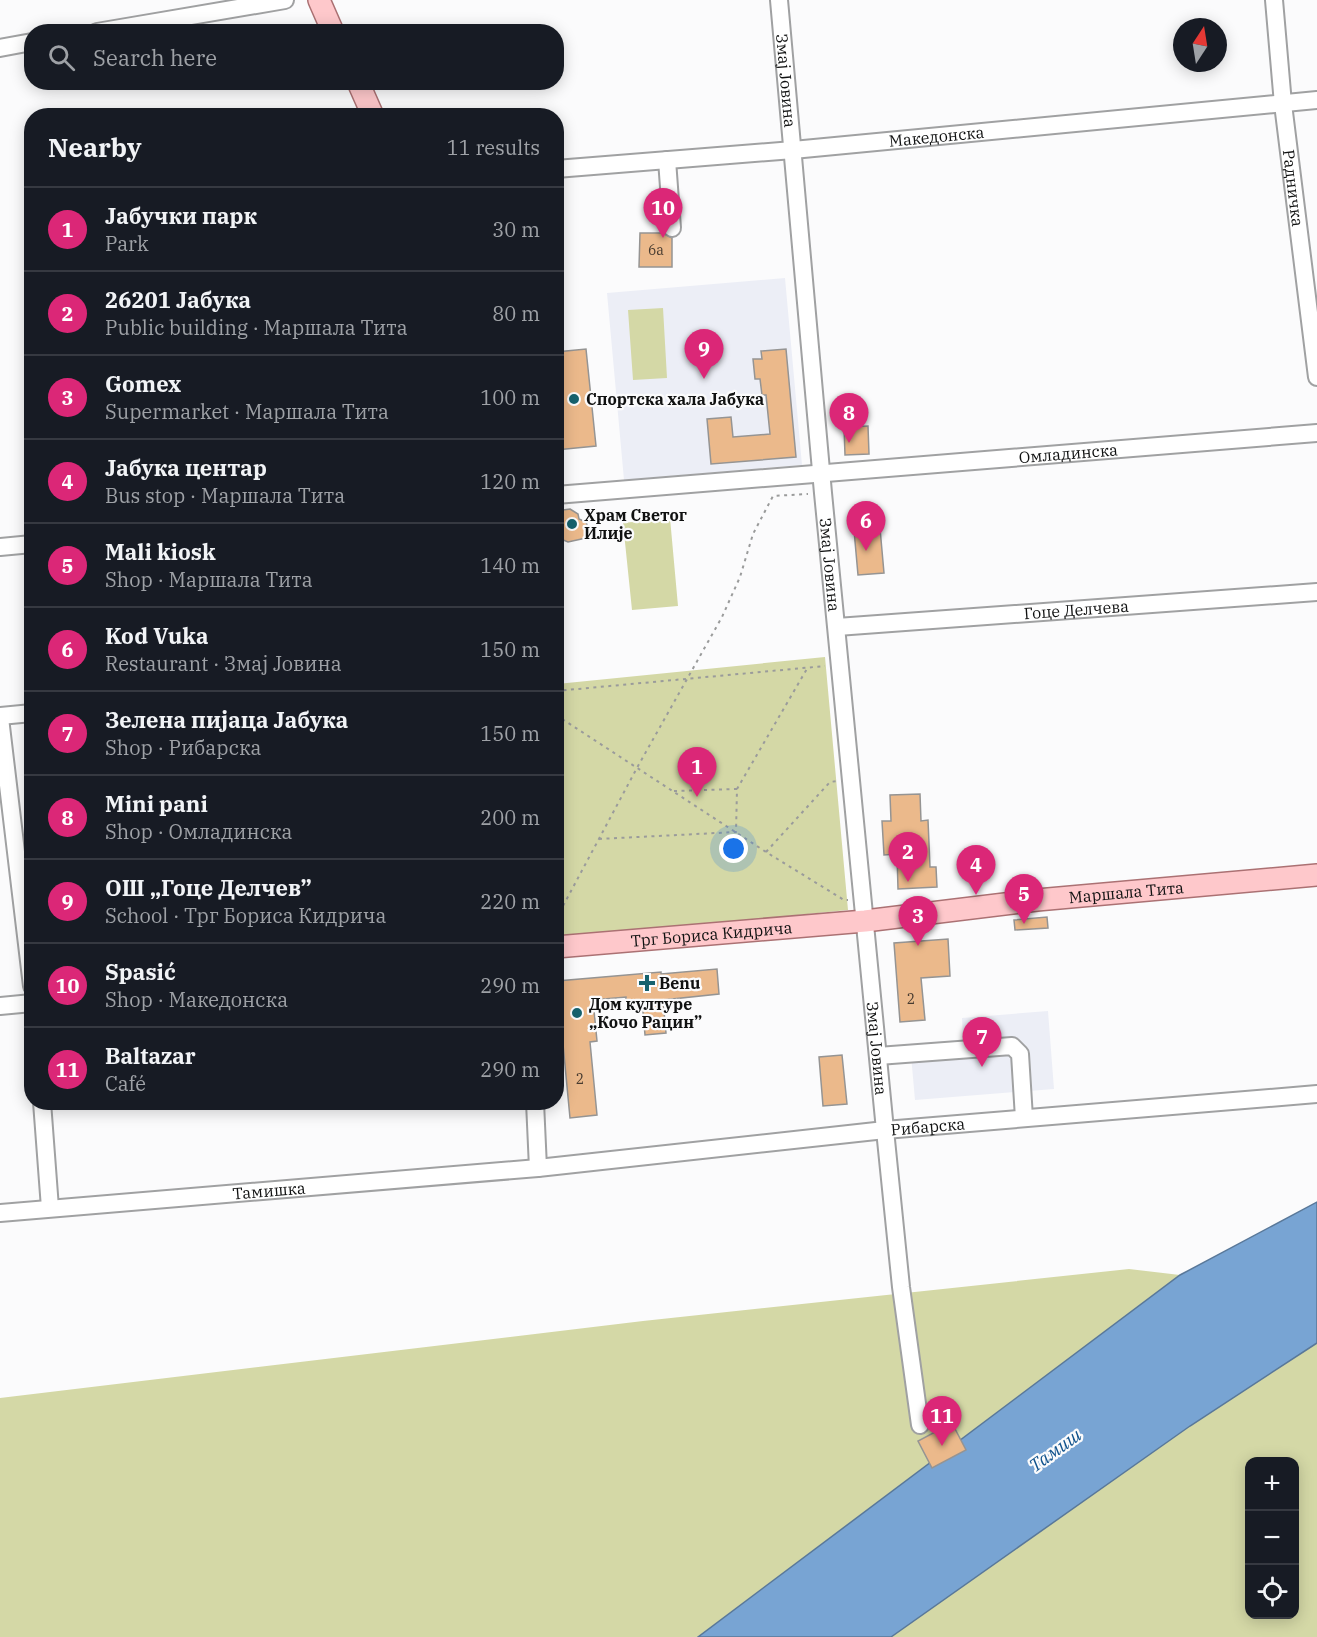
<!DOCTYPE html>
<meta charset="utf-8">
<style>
body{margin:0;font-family:"IBM Plex Serif",serif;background:#242831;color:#f1f3f6}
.controls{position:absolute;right:18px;bottom:18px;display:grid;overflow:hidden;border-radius:12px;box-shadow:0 3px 15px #0003}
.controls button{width:54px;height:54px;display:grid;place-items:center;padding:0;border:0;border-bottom:2px solid #363941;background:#171b24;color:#f1f3f6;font:30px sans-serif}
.compass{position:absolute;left:1173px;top:18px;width:54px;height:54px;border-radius:50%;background:#171b24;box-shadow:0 3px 15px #0003;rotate:12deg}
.you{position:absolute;left:734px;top:849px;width:21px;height:21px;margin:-15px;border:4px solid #fff;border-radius:50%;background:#1a73e8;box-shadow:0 0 0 9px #1a73e833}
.badge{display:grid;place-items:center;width:39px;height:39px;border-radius:50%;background:#db2777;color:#fff;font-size:20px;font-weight:700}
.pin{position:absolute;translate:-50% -50px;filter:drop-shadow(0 2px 3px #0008)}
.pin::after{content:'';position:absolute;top:32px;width:21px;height:18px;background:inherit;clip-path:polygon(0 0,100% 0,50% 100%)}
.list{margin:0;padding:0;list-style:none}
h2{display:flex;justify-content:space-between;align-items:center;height:78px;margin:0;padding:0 24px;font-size:26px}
h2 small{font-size:20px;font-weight:400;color:#9ea1a6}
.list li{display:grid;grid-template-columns:39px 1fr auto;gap:18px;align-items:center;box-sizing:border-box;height:84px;padding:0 24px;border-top:2px solid #363941}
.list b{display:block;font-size:22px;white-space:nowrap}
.list p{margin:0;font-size:20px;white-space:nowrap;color:#9ea1a6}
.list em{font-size:20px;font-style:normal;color:#9ea1a6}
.icon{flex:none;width:33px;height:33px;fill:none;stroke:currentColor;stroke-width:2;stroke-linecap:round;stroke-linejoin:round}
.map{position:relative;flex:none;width:1317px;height:1637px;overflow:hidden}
.search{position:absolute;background:#171b24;box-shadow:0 3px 15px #0003;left:24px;top:24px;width:540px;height:66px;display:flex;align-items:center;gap:15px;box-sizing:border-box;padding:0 21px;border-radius:24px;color:#9ea1a6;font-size:22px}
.panel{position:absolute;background:#171b24;box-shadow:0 3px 15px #0003;left:24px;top:108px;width:540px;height:1002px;border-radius:24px}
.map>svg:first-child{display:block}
.built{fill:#eceef6}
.green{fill:#d4d8a6;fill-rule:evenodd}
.water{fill:#78a4d3;stroke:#597899;stroke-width:1.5}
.building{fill:#ebb98b;stroke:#959493;stroke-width:1.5}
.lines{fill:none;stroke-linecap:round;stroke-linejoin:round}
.minor-casing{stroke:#a0a1a2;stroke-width:20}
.major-casing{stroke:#ab7173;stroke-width:24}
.path{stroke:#9a9b9b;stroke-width:2;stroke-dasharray:3 4.5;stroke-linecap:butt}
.minor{stroke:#fff;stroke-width:16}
.major{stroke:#fec8cb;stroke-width:21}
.poi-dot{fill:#16626e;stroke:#fbfbfc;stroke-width:2}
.labels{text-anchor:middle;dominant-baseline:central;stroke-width:4.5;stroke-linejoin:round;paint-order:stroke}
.number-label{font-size:14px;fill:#473b30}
.street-label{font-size:16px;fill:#101111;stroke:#fbfbfc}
.poi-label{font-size:16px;font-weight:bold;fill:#101111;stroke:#fbfbfc;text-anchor:start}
.water-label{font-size:18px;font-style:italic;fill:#11538d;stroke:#fbfbfc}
</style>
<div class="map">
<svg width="1317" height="1637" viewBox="0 0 1317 1637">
<rect width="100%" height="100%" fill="#fbfbfc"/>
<path class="built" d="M785 278 802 465 624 480 607 293Z
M1048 1011 1054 1089 915 1100 910 1044 963 1040 962 1018Z"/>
<path class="green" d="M663 308 667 378 633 380 628 310Z
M670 518 678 606 632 610 623 523Z
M825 657 848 910 557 939V684Z
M1129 1269 1180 1275 698 1637H0V1398L643 1321Z
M1317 1343V1637H891L1190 1426ZM1250 1462H1294V1614H1250Z"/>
<path class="water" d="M1317 1202V1343L1190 1426 891 1637H698L1180 1275Z"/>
<path class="building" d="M640 233H663L672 238V267H639Z
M586 349 596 446 556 450V352Z
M786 349 796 457 711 464 707 419 731 417 733 437 770 434 766 395H762L760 379H755L753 359H762L761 351Z
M868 426 869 454 845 455 844 427Z
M570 509 578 514 579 519 586 522 590 533 586 538 568 542 556 537V517L563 510Z
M879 517 884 573 858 575 853 519Z
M920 794 921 821 928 820 930 867H936L937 887 898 889 897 854 884 855 882 821H891L890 795Z
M1047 917 1048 928 1015 930 1014 920Z
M948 939 950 976 921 978 925 1020 900 1022 894 943Z
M717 969 719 994 663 1000 666 1033 645 1035 642 1001 626 1002V997L593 1000 597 1041 590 1042 597 1115 570 1118 557 981 661 972V974Z
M842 1055 847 1104 823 1106 819 1057Z
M952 1423 966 1450 932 1468 918 1441Z"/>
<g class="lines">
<defs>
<g id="minor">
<path id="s1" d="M779 0 823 493 885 1130 901 1287 920 1425"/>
<path id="s2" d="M1274 0 1283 104 1317 377"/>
<path d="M97 32 285 0"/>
<path d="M0 48 32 42"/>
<path d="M667 160 672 228"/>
<path id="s3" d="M556 169 793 150 1317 100"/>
<path id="s4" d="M556 495 1317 433"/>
<path d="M0 547 32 544"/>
<path id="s5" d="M837 627 1317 592"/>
<path d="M0 716 32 713"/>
<path d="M0 718 32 986"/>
<path d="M0 1006 32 1003"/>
<path d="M878 1056 1012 1046 1020 1054 1024 1118"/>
<path d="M42 1102 50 1208"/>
<path d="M535 1102 538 1168"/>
<path id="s6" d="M0 1213 538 1168 885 1130 1317 1094"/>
</g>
<g id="major">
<path d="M319 0 333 32"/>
<path d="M358 82 373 116"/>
<path id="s7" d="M556 947 865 921 1037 900 1317 875"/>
</g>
</defs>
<use href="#minor" class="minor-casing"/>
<use href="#major" class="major-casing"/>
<path class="path" d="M556 691 825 666
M556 715 766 852 844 900H848
M674 791 737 789
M599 839 736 832 737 789 808 667
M766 852 830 782 837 781
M556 919 638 766 722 617 740 577 753 534 773 496 808 494"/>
<use href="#minor" class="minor"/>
<use href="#major" class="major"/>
</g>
<g class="poi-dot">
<circle cx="574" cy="399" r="6"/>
<circle cx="572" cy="524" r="6"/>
<path d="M644 974h6v6h6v6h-6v6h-6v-6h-6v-6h6z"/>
<circle cx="577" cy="1013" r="6"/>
</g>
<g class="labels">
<g class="number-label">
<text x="656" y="250">6a</text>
<text x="911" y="999">2</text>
<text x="580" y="1079">2</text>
</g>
<g class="street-label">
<text stroke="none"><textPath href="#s1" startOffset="81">Змај Јовина</textPath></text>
<text stroke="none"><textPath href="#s3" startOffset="382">Македонска</textPath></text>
<text stroke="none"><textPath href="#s2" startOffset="189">Радничка</textPath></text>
<text stroke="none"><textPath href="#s4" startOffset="514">Омладинска</textPath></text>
<text stroke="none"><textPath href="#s1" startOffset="567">Змај Јовина</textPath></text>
<text stroke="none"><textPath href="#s5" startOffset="240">Гоце Делчева</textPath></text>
<text stroke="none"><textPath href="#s7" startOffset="573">Маршала Тита</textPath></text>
<text stroke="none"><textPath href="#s7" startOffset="156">Трг Бориса Кидрича</textPath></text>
<text stroke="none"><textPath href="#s1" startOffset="1053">Змај Јовина</textPath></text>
<text stroke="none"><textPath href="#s6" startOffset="932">Рибарска</textPath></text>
<text stroke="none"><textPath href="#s6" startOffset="270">Тамишка</textPath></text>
</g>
<g class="poi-label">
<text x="586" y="399">Спортска хала Јабука</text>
<text x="584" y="515">Храм Светог<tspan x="584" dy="18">Илије</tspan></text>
<text x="659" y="983">Benu</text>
<text x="589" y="1004">Дом културе<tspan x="589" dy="18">„Кочо Рацин”</tspan></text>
</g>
<g class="water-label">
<text transform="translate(1055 1450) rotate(-36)">Тамиш</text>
</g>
</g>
</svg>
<div class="controls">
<button>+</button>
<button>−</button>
<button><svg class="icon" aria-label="locate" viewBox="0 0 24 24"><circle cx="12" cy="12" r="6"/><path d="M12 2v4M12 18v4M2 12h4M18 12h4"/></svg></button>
</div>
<svg class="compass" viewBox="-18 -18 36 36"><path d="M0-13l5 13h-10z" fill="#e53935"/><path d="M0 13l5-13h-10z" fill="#9ea1a6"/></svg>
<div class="you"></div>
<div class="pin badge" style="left:697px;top:797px">1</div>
<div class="pin badge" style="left:908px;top:882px">2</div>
<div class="pin badge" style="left:918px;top:946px">3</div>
<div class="pin badge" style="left:976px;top:895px">4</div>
<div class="pin badge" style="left:1024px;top:924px">5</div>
<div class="pin badge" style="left:866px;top:551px">6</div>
<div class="pin badge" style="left:982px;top:1067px">7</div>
<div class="pin badge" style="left:849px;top:443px">8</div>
<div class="pin badge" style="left:704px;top:379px">9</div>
<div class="pin badge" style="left:663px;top:238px">10</div>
<div class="pin badge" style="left:942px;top:1446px">11</div>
<div class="search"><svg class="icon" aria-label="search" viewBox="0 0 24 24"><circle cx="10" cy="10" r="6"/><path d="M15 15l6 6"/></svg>Search here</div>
<section class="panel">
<h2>Nearby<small>11 results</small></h2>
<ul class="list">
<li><span class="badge">1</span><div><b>Јабучки парк</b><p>Park</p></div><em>30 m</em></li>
<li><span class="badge">2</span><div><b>26201 Јабука</b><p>Public building · Маршала Тита</p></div><em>80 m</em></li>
<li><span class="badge">3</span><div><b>Gomex</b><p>Supermarket · Маршала Тита</p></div><em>100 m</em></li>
<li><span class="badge">4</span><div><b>Јабука центар</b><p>Bus stop · Маршала Тита</p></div><em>120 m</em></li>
<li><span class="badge">5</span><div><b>Mali kiosk</b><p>Shop · Маршала Тита</p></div><em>140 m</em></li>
<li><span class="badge">6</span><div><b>Kod Vuka</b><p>Restaurant · Змај Јовина</p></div><em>150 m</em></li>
<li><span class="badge">7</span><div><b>Зелена пијаца Јабука</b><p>Shop · Рибарска</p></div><em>150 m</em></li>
<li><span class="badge">8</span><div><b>Mini pani</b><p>Shop · Омладинска</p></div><em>200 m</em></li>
<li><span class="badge">9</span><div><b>ОШ „Гоце Делчев”</b><p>School · Трг Бориса Кидрича</p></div><em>220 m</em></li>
<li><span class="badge">10</span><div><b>Spasić</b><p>Shop · Македонска</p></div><em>290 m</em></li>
<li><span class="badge">11</span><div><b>Baltazar</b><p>Café</p></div><em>290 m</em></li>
</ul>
</section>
</div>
